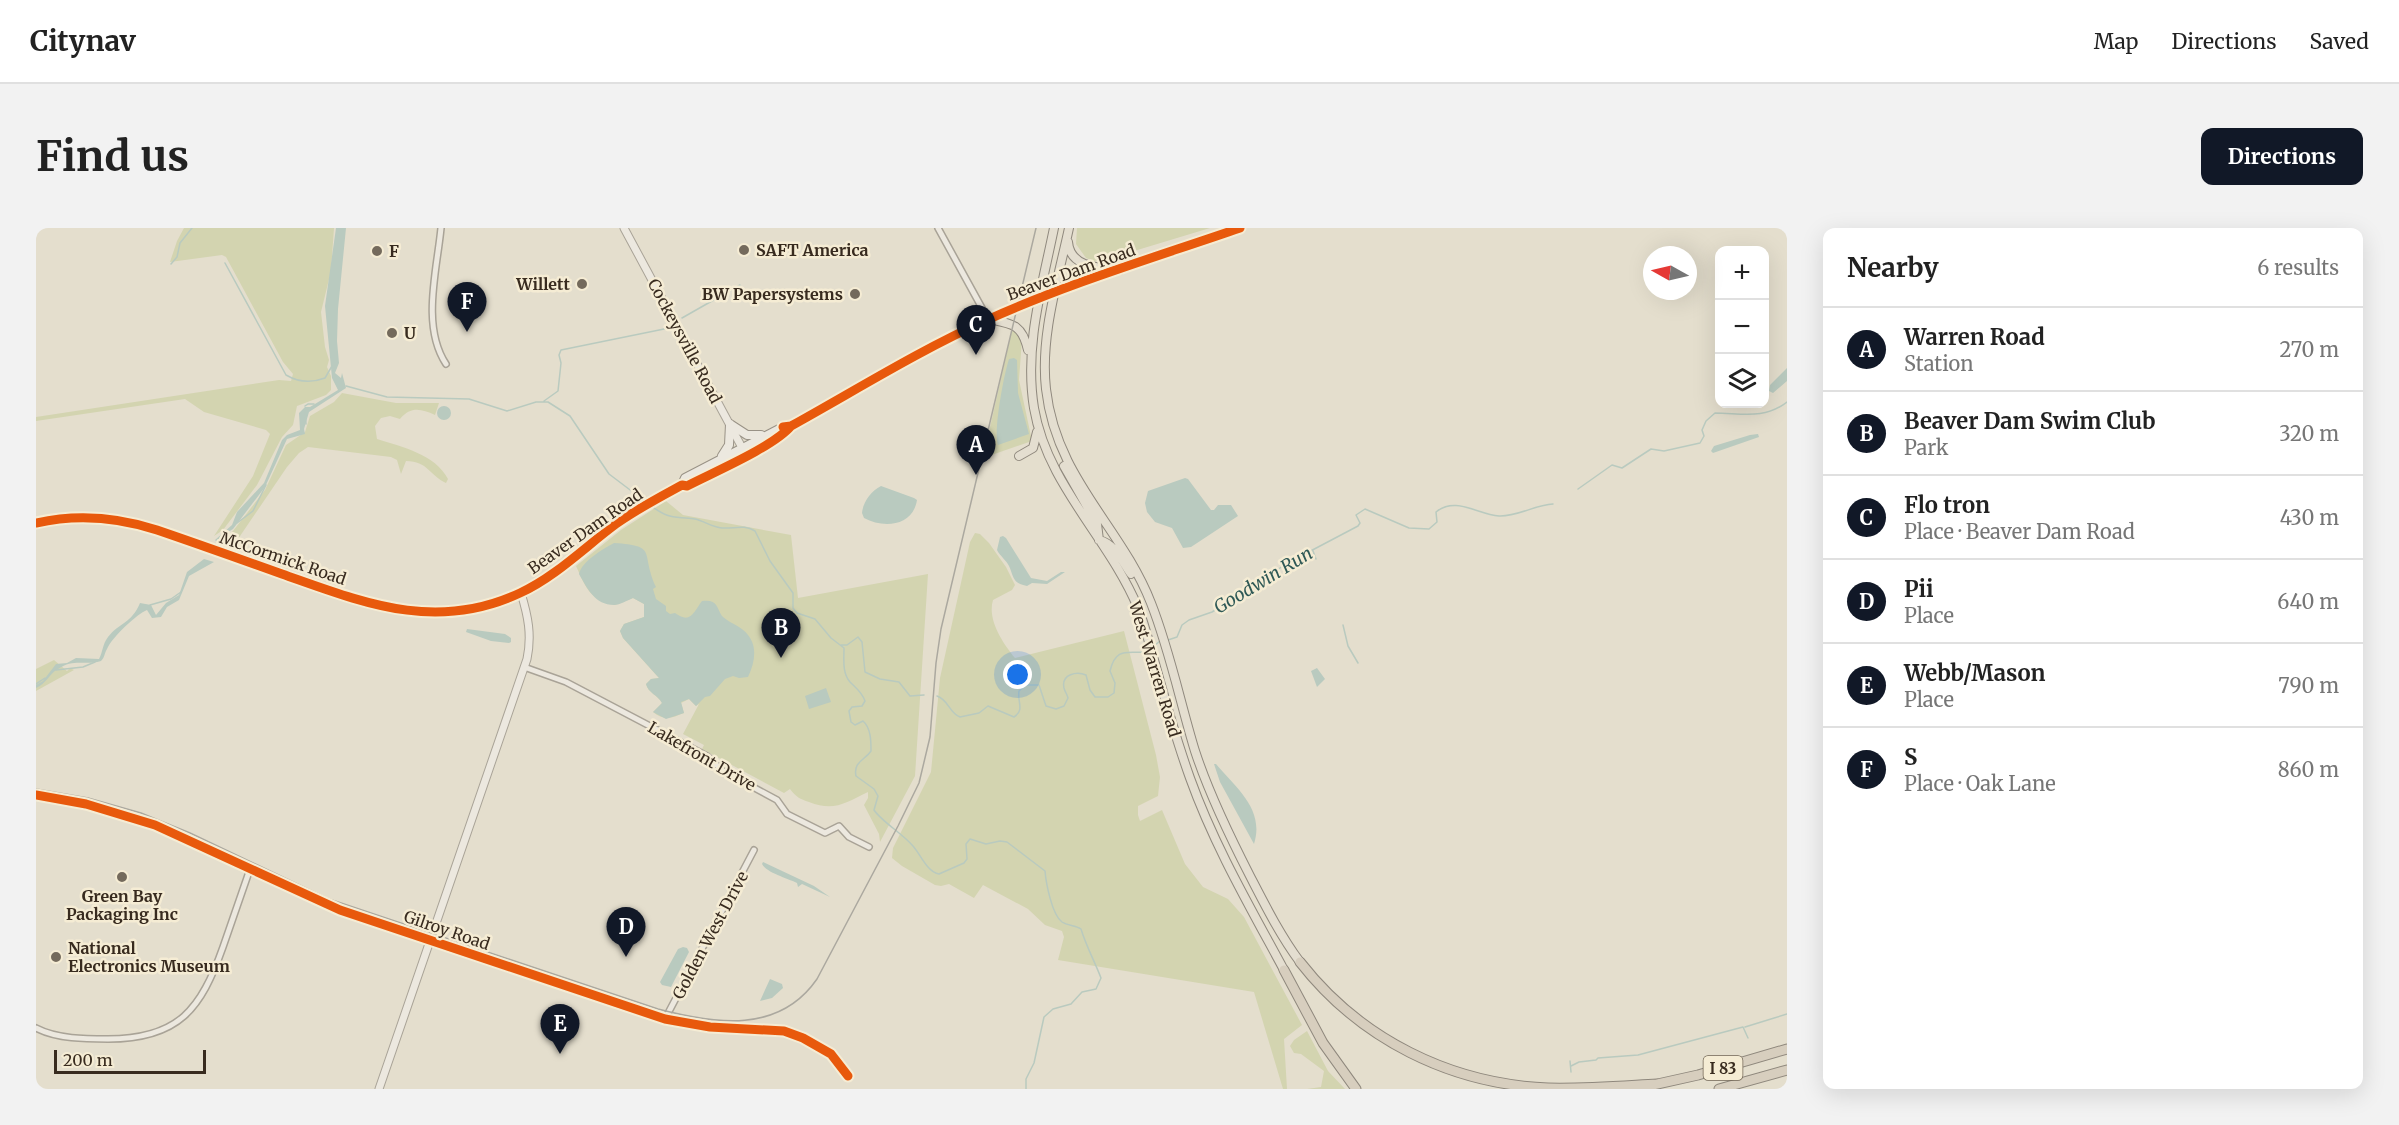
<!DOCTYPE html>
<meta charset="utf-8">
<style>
body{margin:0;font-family:Merriweather,serif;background:#f2f2f2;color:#222}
.controls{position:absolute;right:18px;top:18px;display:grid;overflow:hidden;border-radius:12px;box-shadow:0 6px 24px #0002}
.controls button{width:54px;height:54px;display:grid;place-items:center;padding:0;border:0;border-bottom:2px solid #e0e0e0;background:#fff;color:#222;font:30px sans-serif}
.compass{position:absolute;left:1607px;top:18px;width:54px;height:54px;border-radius:50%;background:#fff;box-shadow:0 6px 24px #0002;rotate:278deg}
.scale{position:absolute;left:18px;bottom:15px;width:152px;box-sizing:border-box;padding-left:6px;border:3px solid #382b1f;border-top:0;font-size:16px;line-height:21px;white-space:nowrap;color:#382b1f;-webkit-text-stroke:4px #f5ecd4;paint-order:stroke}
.you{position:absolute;left:982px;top:447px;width:21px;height:21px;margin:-15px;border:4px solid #fff;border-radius:50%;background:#1a73e8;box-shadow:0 0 0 9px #1a73e833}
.badge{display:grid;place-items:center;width:39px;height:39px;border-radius:50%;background:#111827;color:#fff;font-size:20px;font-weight:700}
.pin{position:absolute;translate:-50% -50px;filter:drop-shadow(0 2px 3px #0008)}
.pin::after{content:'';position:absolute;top:32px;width:21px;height:18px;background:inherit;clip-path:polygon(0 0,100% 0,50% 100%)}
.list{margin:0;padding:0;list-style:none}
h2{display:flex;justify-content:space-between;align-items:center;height:78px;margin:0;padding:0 24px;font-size:26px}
h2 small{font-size:20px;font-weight:400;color:#767676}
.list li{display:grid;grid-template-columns:39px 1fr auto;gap:18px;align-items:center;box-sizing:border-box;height:84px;padding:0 24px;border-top:2px solid #e0e0e0}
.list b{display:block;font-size:22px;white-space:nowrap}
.list p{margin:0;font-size:20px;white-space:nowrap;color:#767676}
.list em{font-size:20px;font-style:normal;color:#767676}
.icon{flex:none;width:33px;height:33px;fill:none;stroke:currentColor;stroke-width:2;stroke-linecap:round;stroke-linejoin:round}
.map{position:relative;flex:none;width:1751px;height:861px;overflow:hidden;border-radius:12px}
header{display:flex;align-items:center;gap:36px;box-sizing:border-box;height:84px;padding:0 30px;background:#fff;border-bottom:2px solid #e0e0e0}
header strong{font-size:28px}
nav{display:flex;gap:33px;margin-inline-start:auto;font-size:21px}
.intro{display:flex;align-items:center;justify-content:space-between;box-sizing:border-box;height:144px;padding:0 36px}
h1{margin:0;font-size:42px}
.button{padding:15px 27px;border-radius:12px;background:#111827;color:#fff;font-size:21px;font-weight:700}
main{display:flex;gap:36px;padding:0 36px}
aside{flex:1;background:#fff;border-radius:12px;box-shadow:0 6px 24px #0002}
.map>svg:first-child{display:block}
.green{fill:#d3d4b0}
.water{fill:#b9cabf}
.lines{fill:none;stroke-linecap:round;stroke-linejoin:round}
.stream{stroke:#b9cabf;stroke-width:1.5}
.minor-casing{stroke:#a9a397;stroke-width:8}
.tertiary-casing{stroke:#a9a397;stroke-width:9}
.secondary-casing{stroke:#999286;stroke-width:10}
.primary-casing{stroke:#8f887d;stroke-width:10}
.motorway-casing{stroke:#8f887d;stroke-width:11}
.minor{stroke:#ece8df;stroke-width:5}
.tertiary{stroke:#ece8df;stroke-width:7}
.secondary{stroke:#ece8df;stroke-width:8}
.primary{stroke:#e4ded0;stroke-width:8}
.motorway{stroke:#d7cebe;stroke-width:9}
.tram{stroke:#aba89f;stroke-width:1.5}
.cycleway-casing{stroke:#f5ecd4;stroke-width:13}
.cycleway{stroke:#e8590c;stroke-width:9}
.poi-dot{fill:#746a5c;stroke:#f5ecd4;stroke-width:2}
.labels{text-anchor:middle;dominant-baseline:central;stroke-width:5;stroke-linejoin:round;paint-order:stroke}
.shield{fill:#f5ecd4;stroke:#716555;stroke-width:1.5}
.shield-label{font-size:15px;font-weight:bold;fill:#382b1f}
.poi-label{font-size:16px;font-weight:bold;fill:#382b1f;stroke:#f5ecd4;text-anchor:start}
.street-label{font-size:16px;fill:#382b1f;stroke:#f5ecd4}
.water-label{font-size:18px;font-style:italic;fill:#2e5855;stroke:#f5ecd4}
</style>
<header>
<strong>Citynav</strong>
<nav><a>Map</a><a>Directions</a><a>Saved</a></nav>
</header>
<div class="intro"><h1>Find us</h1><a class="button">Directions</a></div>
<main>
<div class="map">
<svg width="1751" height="861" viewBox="0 0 1751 861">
<rect width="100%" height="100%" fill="#e4decd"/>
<path class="green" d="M148 0H298L295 43 285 84 289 119 293 132 291 139 295 148V162L290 167 261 178 257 197 246 209 221 257 187 302 178 308 217 248 234 206 230 202 168 184 149 171 0 193V189L243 152 255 153 257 146 247 134 190 29 186 27 134 34 141 13Z
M1041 0H1174L1075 30 1058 33 1050 30 1040 16Z
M976 102 981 103 986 111 983 152 996 213 947 230Z
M306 165 360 175H403L399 187C385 181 375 178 364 191L354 188 345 190 339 198 341 211C366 219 399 226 412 251L410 255C394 248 392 233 370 233L365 246 361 232 355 229 272 219 263 225 251 239 200 314 194 316 185 314 197 303 229 262 250 217 269 204 274 188 298 174Z
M630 273 647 287 755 307 762 370 892 346 879 548 844 614 843 606 828 577 832 570V564C809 575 798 584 773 574 764 571 760 569 754 561L748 565 666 521 668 517 647 506 663 476 660 478 653 471 645 475 648 485C636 490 628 493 617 484L626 475C622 467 612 465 610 456L615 451 623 450 587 410 584 403 588 396 608 389V376L597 370 579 377C553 370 551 362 540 338L585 302Z
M939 305 944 306 953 315 970 339 979 357 976 362 957 372C951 392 967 415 979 430L1088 403 1120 527 1124 549 1122 568 1102 578V587L1104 593 1126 582 1149 636 1167 659 1192 671 1208 689 1266 797 1248 811 1251 861H1247L1218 764 1022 732 1028 709 1026 703 1009 697 992 681 947 657 938 670 913 656 905 658 899 657 866 638 856 630 857 620 895 544 904 450 934 314Z
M18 432 31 443 34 440 38 442 0 463V441Z
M1271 803 1292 843 1309 861H1271L1285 859 1288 843 1265 826 1258 825 1254 818 1258 812Z"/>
<path class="water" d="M300 0H310L302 81 301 113 303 135 299 145 305 150 306 145 310 160 273 184 268 201 269 206 251 211 229 259 197 301 189 306 184 315 181 314 179 312 196 297 201 284 228 255 246 212 251 207 264 202 263 185 269 179H274L302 162 296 150 289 78Z
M978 130 981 132 982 165 993 206 962 217C957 204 968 146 973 131Z
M1751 140V153L1737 165 1733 163 1734 157Z
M401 185a7 7 0 1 1 14 0a7 7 0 1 1-14 0Z
M1714 207 1722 206 1723 209 1677 225 1675 223 1678 218Z
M1149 250 1152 251 1175 282H1178L1182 277H1195L1202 288 1155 319 1147 320 1136 300 1119 294 1111 284 1109 275 1112 263Z
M845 258 878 270 881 272C877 298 848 301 828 290L826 285C827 274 835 263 845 258Z
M967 308 970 310 995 350 1011 353 1025 344H1029L1011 356 996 355 991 358C976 355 978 349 973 338 970 332 964 328 961 322L964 309Z
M578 315C623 318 604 324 620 359L617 361 620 371 630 378V383L634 386 639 385C655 397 658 383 666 373 681 371 680 378 686 388 690 392 698 396 703 399 722 411 721 430 712 449L703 450 697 448 689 451 674 468 669 469 660 478 653 471 645 474 648 485 630 491 617 484 626 475C622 467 612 465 610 456L615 451 623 450 587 410 584 403 588 396 608 389V376L597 370C592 372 584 377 578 377 559 377 551 360 543 346 546 333 567 321 578 315Z
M168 331 178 334 153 348 143 372 131 379 125 389 116 390 111 382C101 386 76 409 71 421 68 426 69 429 65 433 49 438 38 430 22 441 13 446 10 456 0 460V457L7 453 20 436 31 435 40 430 63 431C67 424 66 417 72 409 84 394 95 396 104 375L115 377 120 387 130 375 143 367 151 344Z
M431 401 469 406 475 410V414L473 415 455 413 430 404Z
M1281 440 1289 451 1281 459 1275 443Z
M790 460 795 474 773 481 769 468Z
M1178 536H1180C1200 560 1229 581 1218 616L1184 554Z
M727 634 778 658 794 669 766 656 762 659 761 655C751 650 731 645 726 636Z
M647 719 651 720 653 724 635 759 626 757 624 754 642 721Z
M734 751 746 756 747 760 736 770 724 773Z"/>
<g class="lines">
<path class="stream" d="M189 35 250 147C262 154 276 155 289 150L296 138
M135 36 141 29 144 15 156 0
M646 90 704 57
M310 158 351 169 433 171 471 183 500 174H512L534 188 573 246 610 274
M508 173 522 163 525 135 523 127 525 122 633 100
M269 178 272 176H278
M269 183 270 196
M953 226 958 221
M1542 261 1576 237 1586 240 1615 221 1628 223 1664 215 1668 208 1666 202 1670 193 1679 185C1705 185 1728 192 1751 174
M614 277C634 292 636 288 659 291 668 293 676 299 686 300 698 301 708 296 719 303L734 333 757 365V380L761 385 779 391 795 410 808 420C808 431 806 445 814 454 820 460 826 464 829 473L826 478 816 479 813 483 815 494 819 497 827 493C835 500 835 513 835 523 829 532 817 534 820 548L838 561 842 568 838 582C845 593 867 606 877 618 885 627 891 644 903 646L928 635 931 631 930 616 934 611 950 616 964 613 971 614 1009 643C1010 655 1016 687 1026 694 1032 698 1039 697 1045 701 1050 718 1059 734 1065 750L1060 761 1046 764 1035 776 1017 781 1008 789 998 835 990 851V861
M201 295 217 283 230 257
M1277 323 1280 331
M114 377 135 371 145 364
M1307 397 1312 418 1322 435
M1132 412 1141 409 1146 397 1153 392 1176 384 1228 352 1248 337 1322 298 1324 295 1320 287 1329 281 1373 300 1393 301 1401 294 1400 284C1419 268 1441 286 1463 288 1480 289 1499 277 1517 276
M805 417H811L822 409 826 414 829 444 844 451 863 454 874 468 888 467
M1117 419 1125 412
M20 442 47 439 59 434
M0 456 9 450
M901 468C913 472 913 485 924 489L943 485 952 478 978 489C989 482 981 474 983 463L990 457H1003L1010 478 1020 481 1028 478 1032 470C1031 466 1029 464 1028 460 1025 446 1041 443 1050 447L1054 462 1059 469H1072L1078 465 1079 455 1074 443C1080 418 1092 426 1111 424
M1709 799 1751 786
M1534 833 1535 844
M1535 838 1543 834 1560 832 1562 830 1602 827 1707 799 1712 810"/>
<defs>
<path id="minor" d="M405 0C401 42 385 98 410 136
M902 0 952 91
M488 439 530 454 671 528 687 543 741 572 751 586 789 605 803 598 813 609 833 619
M0 567 50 576 119 597 304 682 629 791 674 799 748 803 767 810 795 826 812 848
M629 791 718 622
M0 800C21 811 50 811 72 811 143 811 165 781 187 719 196 693 205 667 214 641"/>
<path id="tertiary" d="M588 0 710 227
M343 861 491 431C496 407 492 388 485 365"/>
<path id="secondary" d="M694 196 711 207H725
M686 228 693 217 694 196
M646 257 649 250 749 198H755C820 162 884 122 951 92 1033 55 1120 29 1204 0
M0 295C40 286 81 289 121 302 162 316 204 331 246 346 326 374 399 405 484 365 519 349 549 319 580 296 601 281 624 269 646 257L651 258C678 244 737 219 755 198"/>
<path id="primary" d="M1018 0C1006 59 988 119 998 180 1011 257 1073 310 1102 380 1109 397 1113 415 1118 432 1129 472 1140 511 1154 550 1178 617 1214 679 1248 742
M1033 0C1022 52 1004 108 1010 161 1020 251 1085 298 1115 375 1134 423 1144 474 1159 523 1173 566 1193 607 1214 648 1229 677 1244 707 1264 734
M1032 14C1034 40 1064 40 1084 42
M952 91C977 96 986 96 992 122
M983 228 997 220 1001 204
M1028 238 1061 296 1063 312
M1063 312C1079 316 1086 333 1095 346"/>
<path id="motorway" d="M1264 734C1324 811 1414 856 1512 860 1548 861 1585 858 1621 856
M1248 742 1287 815 1320 861
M1617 857 1662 847 1751 821
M1683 861 1751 842"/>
</defs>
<use href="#minor" class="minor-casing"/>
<use href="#tertiary" class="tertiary-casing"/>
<use href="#secondary" class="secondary-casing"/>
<use href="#primary" class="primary-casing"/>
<use href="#motorway" class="motorway-casing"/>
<use href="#minor" class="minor"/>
<use href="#tertiary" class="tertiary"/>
<use href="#secondary" class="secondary"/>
<use href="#primary" class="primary"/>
<use href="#motorway" class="motorway"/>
<path class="tram" d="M0 561 52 570 105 585 154 605 293 671 622 781C679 796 743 806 781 751L862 598 883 555 894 509 900 435 905 401 1000 0"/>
<defs>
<path id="cycleway" d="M747 199 755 198C820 162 884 122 951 92 1033 55 1120 29 1204 0
M0 295C40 286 81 289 121 302 162 316 204 331 246 346 326 374 399 405 484 365 519 349 549 319 580 296 601 281 624 269 646 257L651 258C678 244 737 219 755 198
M0 567 50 576 119 597 304 682 629 791 674 799 748 803 767 810 795 826 812 848"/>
</defs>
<use href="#cycleway" class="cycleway-casing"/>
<use href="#cycleway" class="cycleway"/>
</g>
<g class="poi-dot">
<circle cx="708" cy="22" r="6"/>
<circle cx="341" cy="23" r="6"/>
<circle cx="546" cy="56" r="6"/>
<circle cx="819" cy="66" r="6"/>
<circle cx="356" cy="105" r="6"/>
<circle cx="86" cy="649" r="6"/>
<circle cx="20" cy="729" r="6"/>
</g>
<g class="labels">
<rect class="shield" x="1667.5" y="828" width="39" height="24" rx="4.5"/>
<g class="shield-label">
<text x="1687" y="840">I 83</text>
</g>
<g class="poi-label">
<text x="720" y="22">SAFT America</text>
<text x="353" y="23">F</text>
<text x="534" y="56" text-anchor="end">Willett</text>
<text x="807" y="66" text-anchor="end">BW Papersystems</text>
<text x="368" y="105">U</text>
<text x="86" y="668" text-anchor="middle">Green Bay<tspan x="86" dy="18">Packaging Inc</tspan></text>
<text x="32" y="720">National<tspan x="32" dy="18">Electronics Museum</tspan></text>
</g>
<g class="street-label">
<text transform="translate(1035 44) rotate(-20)">Beaver Dam Road</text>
<text transform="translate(649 113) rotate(62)">Cockeysville Road</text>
<text transform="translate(549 303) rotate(-35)">Beaver Dam Road</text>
<text transform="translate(247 330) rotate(19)">McCormick Road</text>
<text transform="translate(1119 441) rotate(73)">West Warren Road</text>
<text transform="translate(666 528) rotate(30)">Lakefront Drive</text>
<text transform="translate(411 702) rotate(19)">Gilroy Road</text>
<text transform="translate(674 707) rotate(-62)">Golden West Drive</text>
</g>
<g class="water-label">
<text transform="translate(1227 352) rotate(-31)">Goodwin Run</text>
</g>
</g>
</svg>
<div class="controls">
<button>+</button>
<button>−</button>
<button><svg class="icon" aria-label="layers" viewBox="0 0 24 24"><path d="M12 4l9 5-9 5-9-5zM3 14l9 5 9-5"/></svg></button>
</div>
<svg class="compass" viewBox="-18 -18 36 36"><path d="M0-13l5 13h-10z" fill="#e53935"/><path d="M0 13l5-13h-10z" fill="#767676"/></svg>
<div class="scale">200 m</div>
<div class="you"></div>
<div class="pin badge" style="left:940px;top:247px">A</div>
<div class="pin badge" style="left:745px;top:430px">B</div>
<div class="pin badge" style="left:940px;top:127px">C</div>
<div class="pin badge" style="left:590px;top:729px">D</div>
<div class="pin badge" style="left:524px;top:826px">E</div>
<div class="pin badge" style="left:431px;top:104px">F</div>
</div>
<aside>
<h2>Nearby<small>6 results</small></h2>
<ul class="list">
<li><span class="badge">A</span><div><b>Warren Road</b><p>Station</p></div><em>270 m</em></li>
<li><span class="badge">B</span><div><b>Beaver Dam Swim Club</b><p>Park</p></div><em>320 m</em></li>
<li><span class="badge">C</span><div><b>Flo tron</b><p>Place · Beaver Dam Road</p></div><em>430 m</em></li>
<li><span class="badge">D</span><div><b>Pii</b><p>Place</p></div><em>640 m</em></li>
<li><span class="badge">E</span><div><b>Webb/Mason</b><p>Place</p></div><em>790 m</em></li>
<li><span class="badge">F</span><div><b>S</b><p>Place · Oak Lane</p></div><em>860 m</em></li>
</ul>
</aside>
</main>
